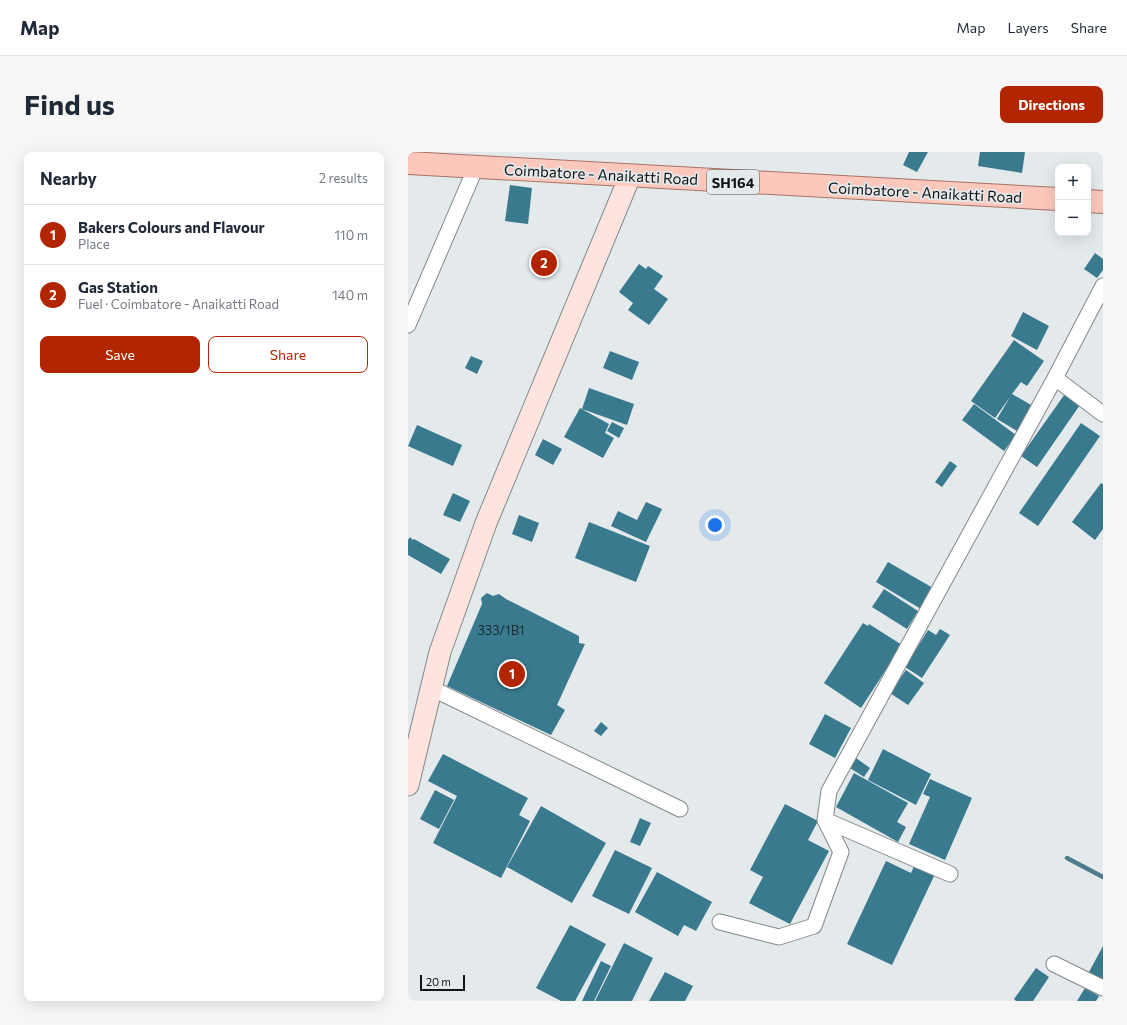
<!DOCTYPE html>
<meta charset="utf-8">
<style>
body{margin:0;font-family:Commissioner,sans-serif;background:#f6f6f7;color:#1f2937}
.controls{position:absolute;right:12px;top:12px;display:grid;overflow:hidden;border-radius:8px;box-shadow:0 4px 16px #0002}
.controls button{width:36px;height:36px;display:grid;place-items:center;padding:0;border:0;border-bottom:1px solid #e0e1e3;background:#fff;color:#1f2937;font:20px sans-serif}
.scale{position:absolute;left:12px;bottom:10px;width:45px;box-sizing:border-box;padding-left:4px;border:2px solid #121414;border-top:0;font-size:11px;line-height:14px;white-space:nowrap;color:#121414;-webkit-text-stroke:3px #e4e9ec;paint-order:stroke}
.you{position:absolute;left:307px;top:373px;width:14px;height:14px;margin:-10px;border:3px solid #fff;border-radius:50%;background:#1a73e8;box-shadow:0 0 0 6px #1a73e833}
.badge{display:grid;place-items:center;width:26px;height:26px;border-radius:50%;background:#b12500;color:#fff;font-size:13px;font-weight:700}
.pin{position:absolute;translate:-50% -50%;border:2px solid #fff;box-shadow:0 1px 4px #0006}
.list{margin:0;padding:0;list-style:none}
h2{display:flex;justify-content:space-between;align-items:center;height:52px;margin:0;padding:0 16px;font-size:17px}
h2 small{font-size:13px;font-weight:400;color:#747a83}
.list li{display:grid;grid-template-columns:26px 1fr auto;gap:12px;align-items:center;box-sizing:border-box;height:60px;padding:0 16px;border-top:1px solid #e0e1e3}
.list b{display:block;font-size:15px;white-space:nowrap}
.list p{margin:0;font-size:13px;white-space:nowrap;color:#747a83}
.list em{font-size:13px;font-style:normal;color:#747a83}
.actions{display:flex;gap:8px;padding:12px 16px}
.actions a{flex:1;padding:9px 0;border:1px solid #b12500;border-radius:8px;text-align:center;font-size:14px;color:#b12500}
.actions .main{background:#b12500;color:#fff}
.map{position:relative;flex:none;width:695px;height:849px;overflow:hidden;border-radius:8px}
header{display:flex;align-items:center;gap:24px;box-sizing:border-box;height:56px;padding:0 20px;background:#fff;border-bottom:1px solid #e0e1e3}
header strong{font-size:19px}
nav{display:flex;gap:22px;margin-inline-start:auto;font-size:14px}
.intro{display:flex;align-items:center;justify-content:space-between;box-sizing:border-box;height:96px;padding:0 24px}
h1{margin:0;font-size:28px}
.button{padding:10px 18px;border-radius:8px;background:#b12500;color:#fff;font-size:14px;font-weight:700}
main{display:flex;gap:24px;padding:0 24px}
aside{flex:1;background:#fff;border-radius:8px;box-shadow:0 4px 16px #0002}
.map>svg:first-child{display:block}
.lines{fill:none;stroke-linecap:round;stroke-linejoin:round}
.stream{stroke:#4f7c8c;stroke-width:4.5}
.building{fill:#3a7a8f}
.street-casing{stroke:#83888a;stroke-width:17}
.secondary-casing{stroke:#83888a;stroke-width:23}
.primary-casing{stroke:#a97265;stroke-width:24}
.street{stroke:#fff;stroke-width:15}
.secondary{stroke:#fee4de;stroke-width:21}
.primary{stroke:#fcc8bc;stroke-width:22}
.labels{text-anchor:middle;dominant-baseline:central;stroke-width:3.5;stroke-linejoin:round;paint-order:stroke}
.number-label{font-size:13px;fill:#1c2e33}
.shield{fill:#e4e9ec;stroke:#515455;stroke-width:1}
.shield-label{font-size:14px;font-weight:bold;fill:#121414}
.street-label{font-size:15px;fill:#121414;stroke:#e4e9ec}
</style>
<header>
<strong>Map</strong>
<nav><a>Map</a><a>Layers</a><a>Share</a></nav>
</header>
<div class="intro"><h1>Find us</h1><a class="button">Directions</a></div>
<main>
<aside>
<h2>Nearby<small>2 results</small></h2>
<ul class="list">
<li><span class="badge">1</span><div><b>Bakers Colours and Flavour</b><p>Place</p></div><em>110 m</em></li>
<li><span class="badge">2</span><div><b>Gas Station</b><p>Fuel · Coimbatore - Anaikatti Road</p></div><em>140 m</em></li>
</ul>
<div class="actions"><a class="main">Save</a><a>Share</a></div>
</aside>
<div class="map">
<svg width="695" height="849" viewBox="0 0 695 849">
<rect width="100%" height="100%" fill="#e4e9ec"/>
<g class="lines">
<path class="stream" d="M659 706 695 725"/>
</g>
<path class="building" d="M501 0H520L509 20 495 13Z
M572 0H617L614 21 570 14Z
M102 33 124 36 120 72 97 69Z
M687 101 695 107V118L689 126 676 117Z
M231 112 238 117 240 114 255 124 246 137 260 147 241 173 220 158 225 151 211 140Z
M615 160 641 174 629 198 603 184Z
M606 188 636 209 619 234 613 230 604 242 625 254 609 279 589 267 602 245 587 266 563 249Z
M202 199 231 210 224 228 195 216Z
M63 204 75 209 69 222 57 216Z
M181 236 226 252 219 273 174 257Z
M659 239 674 250 629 315 613 304Z
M566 252 608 283 596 299 554 268Z
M172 256 201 272 197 281 206 286 195 306 156 285Z
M204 270 216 276 211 286 199 279Z
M673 271 692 284 630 374 611 361Z
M9 273 54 293 45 314 0 294Z
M135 287 154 297 145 313 127 303Z
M542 309 549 314 534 335 527 330Z
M693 331 695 332V377L687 388 664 370Z
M45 341 62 349 52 370 35 363Z
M238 350 254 357 238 390 203 374 210 359 229 368Z
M111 363 131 371 124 390 104 382Z
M181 370 242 394 228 430 167 406Z
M2 385 5 388 6 387 42 407 33 422 0 403V388Z
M480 410 525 436 513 457 468 430Z
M476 437 510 459 499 477 464 455Z
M79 441 85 444 91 442 98 447 171 484V491L177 492 149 553 157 558 143 583 39 534 74 452 73 446Z
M455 471 460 474 461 472 494 493 453 556 416 531Z
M532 477 542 483 514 526 497 515 520 478 528 483Z
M498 518 516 531 500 553 482 541Z
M417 562 443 576 427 606 401 592Z
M193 570 200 576 193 584 186 579Z
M475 597 523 622 508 653 460 628Z
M35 602 120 646 111 663 122 669 93 726 25 691 49 644 20 629Z
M448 606 462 616 456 625 442 616Z
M446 621 500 651 489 670 498 675 490 690 428 655Z
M522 627 564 646 537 708 501 692 522 645 515 642Z
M27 638 46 648 31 677 12 667Z
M377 652 410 669 400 688 421 699 382 772 341 751 355 725 342 718Z
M133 654 198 691 164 751 99 715Z
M232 666 243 671 232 694 222 690Z
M207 698 244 716 221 762 184 744Z
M478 709 503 721 507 712 527 722 484 813 439 792Z
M249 720 304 750 288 779 276 773 270 784 227 760Z
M162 773 198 792 167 849H153L128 836Z
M216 791 245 806 224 849H187Z
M695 794V828L681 820Z
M193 809 203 814 186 849H174Z
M628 816 641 825 625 849H608L606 847Z
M257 820 285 834 277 849H241Z
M677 836 691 844 688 849H669Z"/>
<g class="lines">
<defs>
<path id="street" d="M695 134 647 226 695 262
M0 173 68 15
M23 536 272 657
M542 722 417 668 421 639 647 226
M312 770 371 785 406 774 433 700 417 668
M646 812 695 836"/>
<path id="secondary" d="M0 633 32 500 78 371 222 24"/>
<path id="primary" d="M0 11 650 47
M680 49 695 50"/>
</defs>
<use href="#street" class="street-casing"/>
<use href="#secondary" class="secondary-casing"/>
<use href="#primary" class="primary-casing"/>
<use href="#street" class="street"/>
<use href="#secondary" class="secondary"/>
<use href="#primary" class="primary"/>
</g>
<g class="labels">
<g class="number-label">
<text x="93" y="478">333/1B1</text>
</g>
<rect class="shield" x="299" y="18" width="52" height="24" rx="3"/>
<g class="shield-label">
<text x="325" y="30">SH164</text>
</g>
<g class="street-label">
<text transform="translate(193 22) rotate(3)">Coimbatore - Anaikatti Road</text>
<text transform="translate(517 40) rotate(3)">Coimbatore - Anaikatti Road</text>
</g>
</g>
</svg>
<div class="controls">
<button>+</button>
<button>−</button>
</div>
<div class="scale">20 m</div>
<div class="you"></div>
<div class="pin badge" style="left:104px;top:522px">1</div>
<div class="pin badge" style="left:136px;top:111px">2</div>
</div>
</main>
